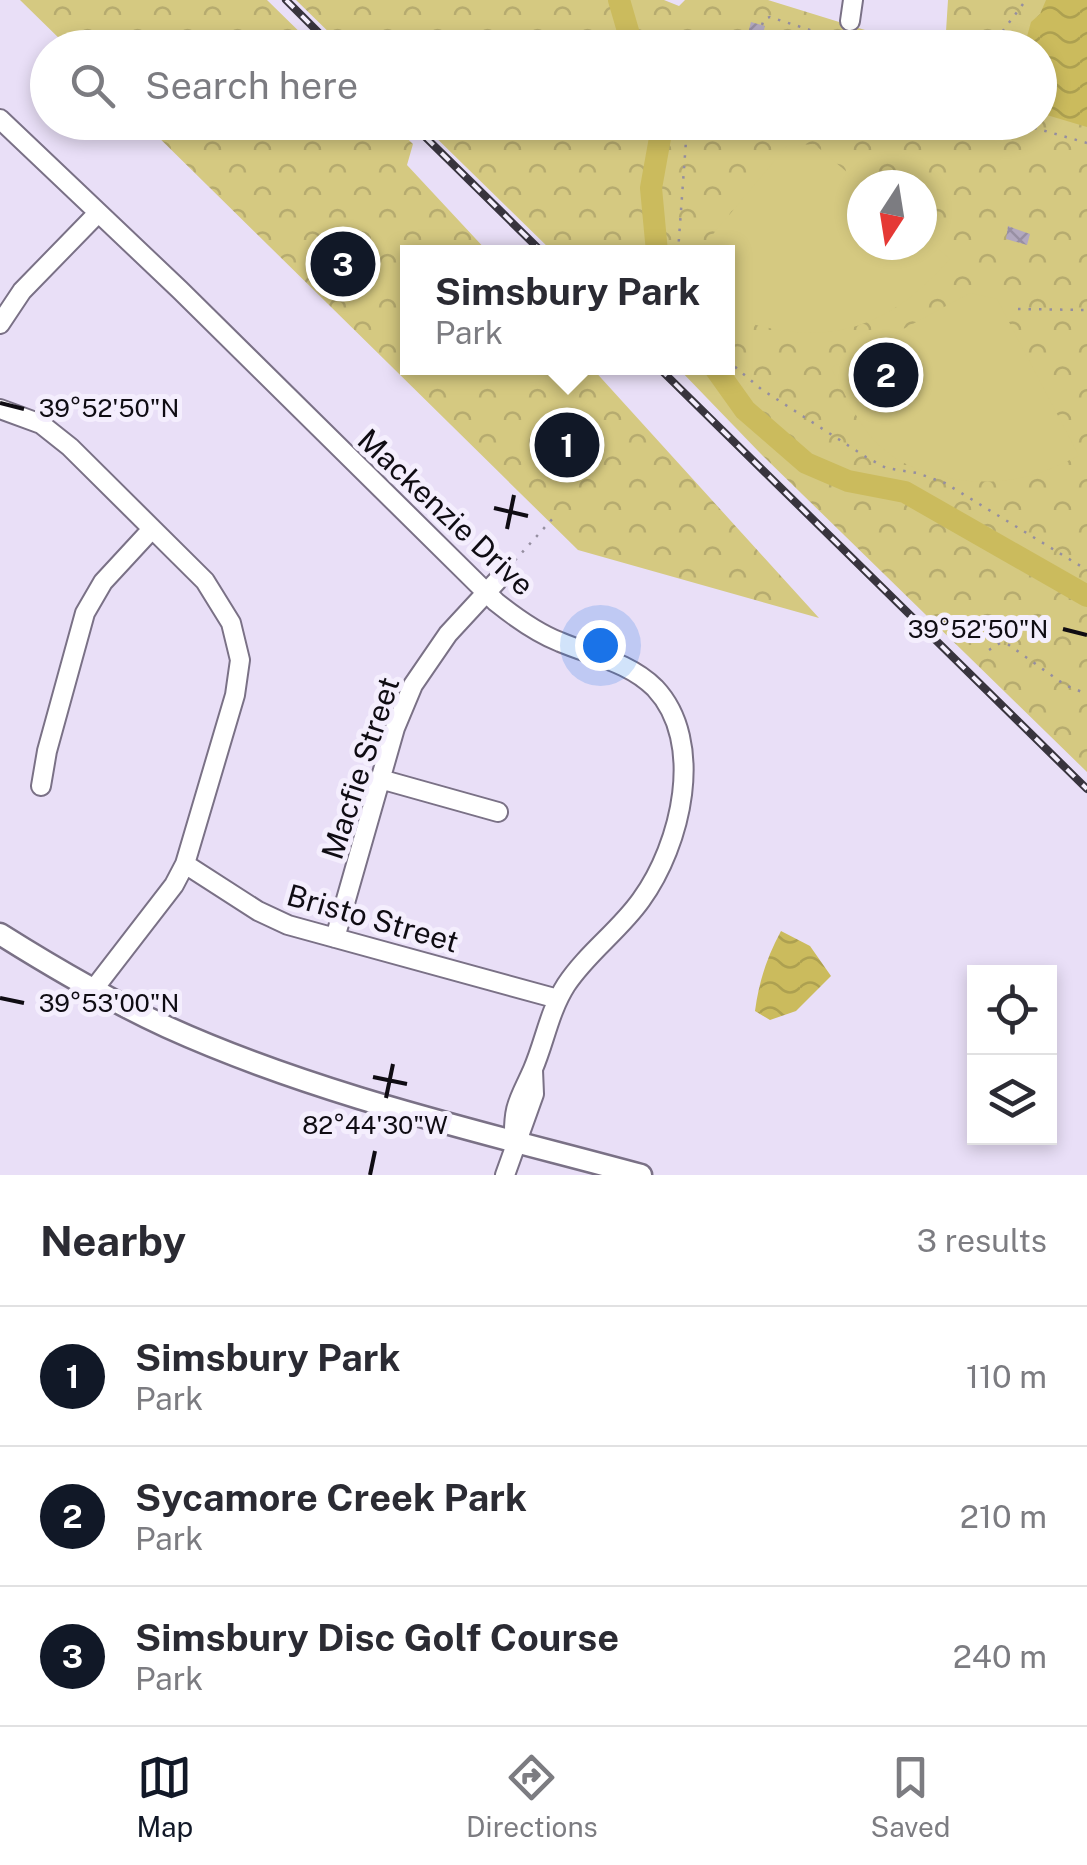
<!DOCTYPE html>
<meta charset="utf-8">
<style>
body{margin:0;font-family:"Public Sans",sans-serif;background:#f2f2f3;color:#2b2b33}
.controls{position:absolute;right:30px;bottom:30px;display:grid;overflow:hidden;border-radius:0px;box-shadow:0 5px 15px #0003}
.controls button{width:90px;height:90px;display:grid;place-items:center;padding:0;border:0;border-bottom:2px solid #e1e1e2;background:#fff;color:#2b2b33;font:50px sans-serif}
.compass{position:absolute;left:847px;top:170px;width:90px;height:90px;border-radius:50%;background:#fff;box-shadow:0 5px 15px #0003;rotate:192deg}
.you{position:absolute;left:600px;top:645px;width:35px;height:35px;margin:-25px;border:8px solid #fff;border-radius:50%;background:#1a73e8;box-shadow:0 0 0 15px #1a73e833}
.badge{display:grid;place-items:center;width:65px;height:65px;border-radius:50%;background:#111827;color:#fff;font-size:32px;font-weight:700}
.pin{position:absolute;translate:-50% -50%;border:5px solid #fff;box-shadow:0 2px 10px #0006}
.popup{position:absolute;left:400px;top:245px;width:335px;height:130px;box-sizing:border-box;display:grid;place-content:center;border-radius:0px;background:#fff;filter:drop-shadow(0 2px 8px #0005);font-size:32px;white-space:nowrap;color:#7c7c81}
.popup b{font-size:38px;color:#2b2b33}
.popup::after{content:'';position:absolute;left:50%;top:100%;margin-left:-20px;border:20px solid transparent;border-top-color:#fff}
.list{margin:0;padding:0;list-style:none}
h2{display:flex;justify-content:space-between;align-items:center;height:130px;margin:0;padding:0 40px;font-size:42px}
h2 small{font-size:32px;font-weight:400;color:#7c7c81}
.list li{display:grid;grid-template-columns:65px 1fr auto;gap:30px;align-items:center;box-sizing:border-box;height:140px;padding:0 40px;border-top:2px solid #e1e1e2}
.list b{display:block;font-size:38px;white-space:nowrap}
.list p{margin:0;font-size:32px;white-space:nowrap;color:#7c7c81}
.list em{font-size:32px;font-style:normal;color:#7c7c81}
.icon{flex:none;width:55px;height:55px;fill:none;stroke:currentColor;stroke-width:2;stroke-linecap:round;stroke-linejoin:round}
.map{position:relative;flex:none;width:1087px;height:1175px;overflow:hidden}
.search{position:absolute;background:#fff;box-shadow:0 5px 15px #0003;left:30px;right:30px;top:30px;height:110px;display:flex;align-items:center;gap:25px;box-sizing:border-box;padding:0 35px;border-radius:55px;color:#7c7c81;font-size:38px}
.sheet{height:550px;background:#fff}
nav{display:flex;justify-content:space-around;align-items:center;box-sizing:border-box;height:140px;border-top:2px solid #e1e1e2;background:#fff;font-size:28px;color:#7c7c81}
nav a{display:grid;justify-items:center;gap:5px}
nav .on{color:#111827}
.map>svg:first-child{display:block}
.forest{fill:url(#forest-crowns);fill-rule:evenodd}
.garden{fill:#d5c981}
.water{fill:url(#water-waves)}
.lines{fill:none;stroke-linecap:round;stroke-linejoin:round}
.river{stroke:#cbbb5d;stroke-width:22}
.building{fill:url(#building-cross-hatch)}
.minor-casing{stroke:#7a7186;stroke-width:22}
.major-casing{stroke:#7a7186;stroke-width:25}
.path{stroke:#958ea0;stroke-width:2.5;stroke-dasharray:2.5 8;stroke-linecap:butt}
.minor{stroke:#fff;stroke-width:18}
.major{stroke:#fff;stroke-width:20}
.rail-casing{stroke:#38343e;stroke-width:8}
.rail{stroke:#f4eefd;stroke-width:4;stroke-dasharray:11;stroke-linecap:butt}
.ticks{fill:none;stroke:#0f0c13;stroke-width:4}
.labels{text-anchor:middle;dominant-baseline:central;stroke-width:10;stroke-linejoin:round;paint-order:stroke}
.street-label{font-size:30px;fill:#0f0c13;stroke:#f4eefd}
.ticks-label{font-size:25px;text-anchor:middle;fill:#0f0c13;stroke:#f4eefd;stroke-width:10;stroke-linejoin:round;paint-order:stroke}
</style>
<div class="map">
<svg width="1087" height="1175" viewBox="0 0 1087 1175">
<defs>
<pattern id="forest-crowns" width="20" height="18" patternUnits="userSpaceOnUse" patternTransform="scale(2.5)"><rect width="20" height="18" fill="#d5c981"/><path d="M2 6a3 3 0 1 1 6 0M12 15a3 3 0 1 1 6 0" fill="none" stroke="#b6ab6f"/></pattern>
<pattern id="water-waves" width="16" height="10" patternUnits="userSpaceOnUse" patternTransform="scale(2.5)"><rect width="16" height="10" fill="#cbbb5d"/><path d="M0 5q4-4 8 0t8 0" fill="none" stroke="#ada050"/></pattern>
<pattern id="building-cross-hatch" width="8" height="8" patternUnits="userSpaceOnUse" patternTransform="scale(2.5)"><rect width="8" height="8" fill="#b2a8bf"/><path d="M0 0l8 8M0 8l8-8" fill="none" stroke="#988fa3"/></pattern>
</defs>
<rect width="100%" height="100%" fill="#e9dff7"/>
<path class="forest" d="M20 0H267L315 47H68Z
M296 0H664L679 6 685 0H768L920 47H344Z
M948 0H1087V772L761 454 678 368H727V252H553L421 123 1040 122V48L945 47ZM862 185H922V245H862Z
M144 123H391L413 144 407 165 488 252H407V368H592L819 618 578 550Z"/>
<path class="garden" d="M814 144 862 185V245H922V235L950 259C885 333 821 350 728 316L727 252H698L787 146Z
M970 293 997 299 1079 456C1065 462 1050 470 1036 474 987 489 920 482 881 447 859 428 845 393 831 368Z"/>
<path class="water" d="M1046 0H1087V127L1040 113V48L1024 47 1031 22 1040 14Z
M781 931 810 946 831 976 796 1011 770 1020 755 1011C759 981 767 957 781 931Z"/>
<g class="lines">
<path class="river" d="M619 0 633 48
M656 122 660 138 651 188 657 252
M715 368 745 410 806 463 848 481 905 492 1087 596"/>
</g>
<path class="building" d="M751 22 765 26 759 48H744Z
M1008 226 1030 234 1027 245 1006 239Z"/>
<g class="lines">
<defs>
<path id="minor" d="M850 21 853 0
M0 119 180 290 496 602C516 618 537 633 560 642 593 656 629 662 655 688 706 742 681 845 641 900 619 931 587 953 566 985 549 1012 545 1041 533 1069 519 1101 513 1104 514 1141
M0 324 22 291 97 214
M0 409 41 424 70 447 205 581 231 623 240 660 235 695 185 864 174 885 93 990
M380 779 498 812
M41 786 47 751 85 613 103 582 152 529
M185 864 258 911 288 925 558 999
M335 938 395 728 413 685 448 634 497 581
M505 1175 534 1094 533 1070"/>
<path id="major" d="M0 934C54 968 109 1000 167 1027 317 1095 482 1132 641 1175"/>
</defs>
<use href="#minor" class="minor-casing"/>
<use href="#major" class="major-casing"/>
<path class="path" d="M762 25 764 19 770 17 844 41
M990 48 1026 0
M877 122C914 135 941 149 975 122
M1014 122 1087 143
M809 125V122
M678 252 686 141 699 122
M1018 309 1087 310
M727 360 761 389 866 457 886 468 917 473 945 483 1087 570
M508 568 555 516
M989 650 1000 643 1009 645 1065 685 1087 694"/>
<use href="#minor" class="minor"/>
<use href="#major" class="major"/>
<defs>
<path id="rail" d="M286 0 334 48
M410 122 542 252
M659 368 1087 789"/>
</defs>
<use href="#rail" class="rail-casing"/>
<use href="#rail" class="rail"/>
</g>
<path class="ticks" d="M0 403 24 409M494 508 528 516M507 529 514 495M1063 629 1087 635M0 998 24 1003M373 1077 407 1084M386 1098 393 1064M370 1175 375 1151"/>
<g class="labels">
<g class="street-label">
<text transform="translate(446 512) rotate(43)">Mackenzie Drive</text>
<text transform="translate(360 768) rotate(-72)">Macfie Street</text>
<text transform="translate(373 918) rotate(16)">Bristo Street</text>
</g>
</g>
<g class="ticks-label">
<text x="109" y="417">39°52'50"N</text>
<text x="978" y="638">39°52'50"N</text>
<text x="109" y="1012">39°53'00"N</text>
<text x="375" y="1134">82°44'30"W</text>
</g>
</svg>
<div class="controls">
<button><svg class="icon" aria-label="locate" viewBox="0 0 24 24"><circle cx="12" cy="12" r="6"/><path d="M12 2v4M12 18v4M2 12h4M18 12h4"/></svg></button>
<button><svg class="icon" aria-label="layers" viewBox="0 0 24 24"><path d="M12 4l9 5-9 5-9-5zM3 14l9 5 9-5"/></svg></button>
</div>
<svg class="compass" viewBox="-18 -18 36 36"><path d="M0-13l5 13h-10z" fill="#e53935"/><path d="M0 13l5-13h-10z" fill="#7c7c81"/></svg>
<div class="you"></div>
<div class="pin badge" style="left:567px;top:445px">1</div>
<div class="popup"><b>Simsbury Park</b>Park</div>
<div class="pin badge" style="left:886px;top:375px">2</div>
<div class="pin badge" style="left:343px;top:264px">3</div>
<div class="search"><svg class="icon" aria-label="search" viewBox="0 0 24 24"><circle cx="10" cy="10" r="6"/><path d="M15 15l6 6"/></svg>Search here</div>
</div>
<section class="sheet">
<h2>Nearby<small>3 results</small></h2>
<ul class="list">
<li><span class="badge">1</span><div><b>Simsbury Park</b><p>Park</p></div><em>110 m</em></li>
<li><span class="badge">2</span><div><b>Sycamore Creek Park</b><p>Park</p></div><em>210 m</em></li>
<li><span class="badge">3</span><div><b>Simsbury Disc Golf Course</b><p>Park</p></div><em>240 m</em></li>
</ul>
</section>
<nav>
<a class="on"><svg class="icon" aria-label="map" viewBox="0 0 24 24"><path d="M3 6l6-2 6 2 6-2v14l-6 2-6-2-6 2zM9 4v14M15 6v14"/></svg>Map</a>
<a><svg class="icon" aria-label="directions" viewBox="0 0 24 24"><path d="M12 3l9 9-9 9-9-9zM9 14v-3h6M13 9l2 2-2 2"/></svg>Directions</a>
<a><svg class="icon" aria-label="saved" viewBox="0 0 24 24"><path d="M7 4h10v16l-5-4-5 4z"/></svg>Saved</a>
</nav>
